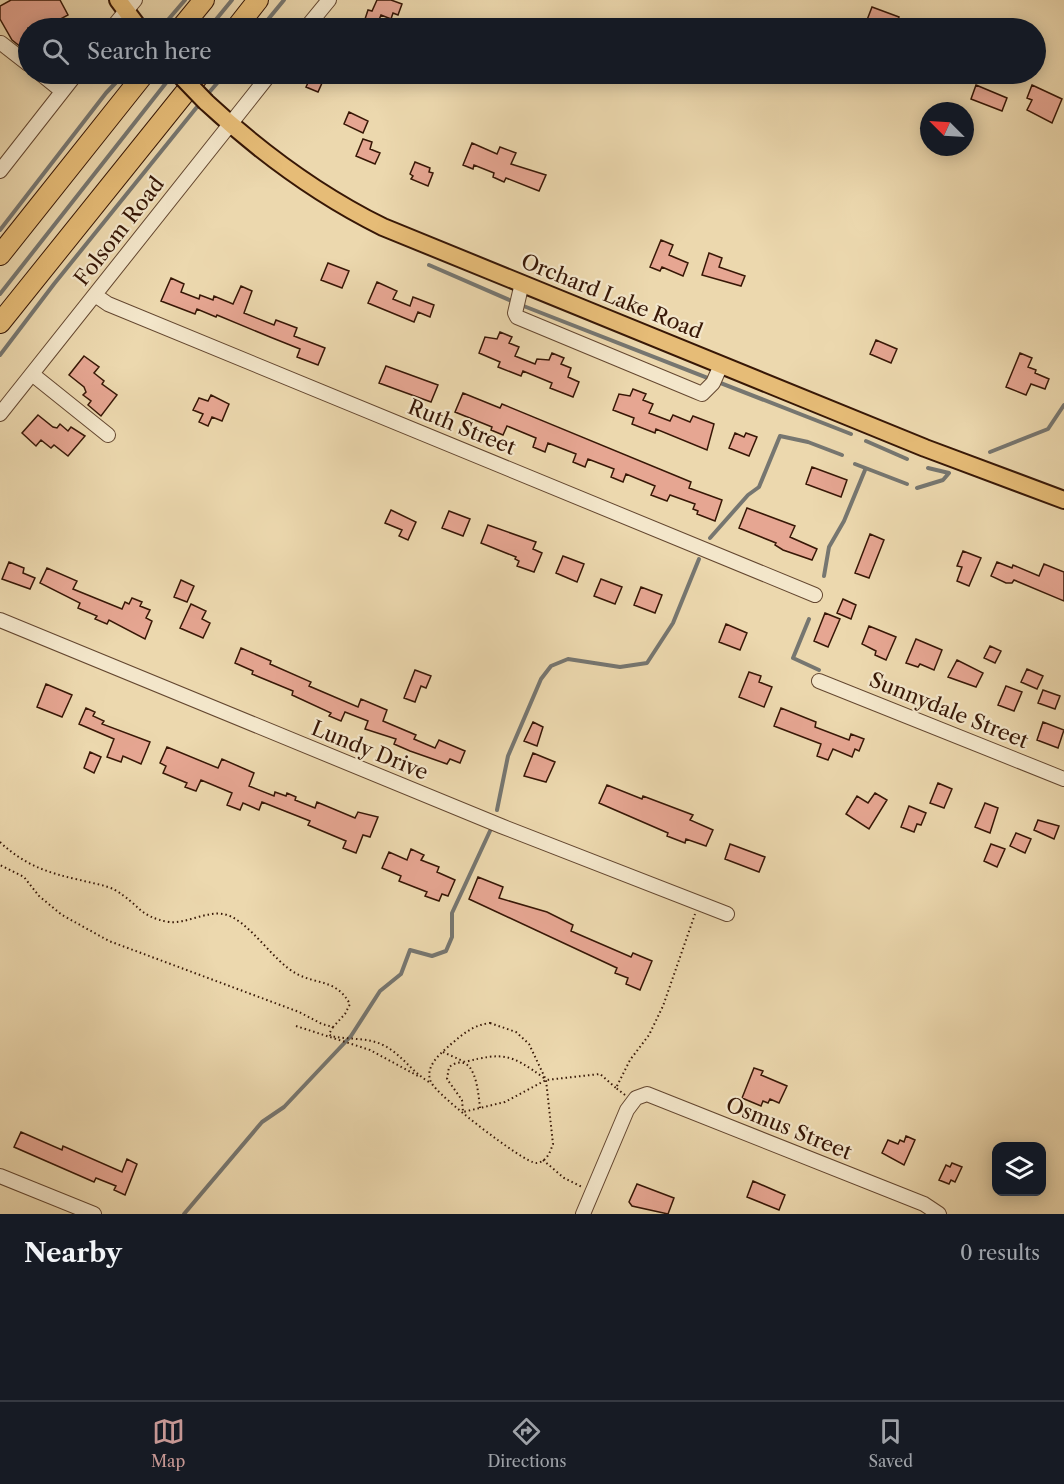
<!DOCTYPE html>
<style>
body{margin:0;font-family:"Libre Caslon Text",serif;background:#20242c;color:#f1f3f6}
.controls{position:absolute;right:18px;bottom:18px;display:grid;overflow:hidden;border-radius:12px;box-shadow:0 3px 15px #0003}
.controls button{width:54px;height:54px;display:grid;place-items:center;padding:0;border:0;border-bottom:2px solid #363941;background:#171b24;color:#f1f3f6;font:30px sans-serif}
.compass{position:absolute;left:920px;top:102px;width:54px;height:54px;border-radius:50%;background:#171b24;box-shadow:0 3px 15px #0003;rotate:294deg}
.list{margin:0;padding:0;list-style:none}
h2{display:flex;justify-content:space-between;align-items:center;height:78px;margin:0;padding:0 24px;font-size:26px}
h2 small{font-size:20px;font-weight:400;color:#9ea1a6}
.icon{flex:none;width:33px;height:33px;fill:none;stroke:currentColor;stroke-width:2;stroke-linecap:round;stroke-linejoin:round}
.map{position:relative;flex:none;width:1064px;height:1214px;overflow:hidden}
.search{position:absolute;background:#171b24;box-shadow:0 3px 15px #0003;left:18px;right:18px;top:18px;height:66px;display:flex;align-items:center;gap:15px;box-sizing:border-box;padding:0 21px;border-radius:33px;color:#9ea1a6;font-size:22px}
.sheet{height:186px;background:#171b24}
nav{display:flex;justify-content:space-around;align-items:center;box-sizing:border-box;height:84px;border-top:2px solid #363941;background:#171b24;font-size:16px;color:#9ea1a6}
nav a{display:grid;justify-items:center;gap:3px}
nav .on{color:#c59692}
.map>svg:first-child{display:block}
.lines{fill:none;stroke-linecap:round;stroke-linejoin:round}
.stream{stroke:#767670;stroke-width:4}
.building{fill:#e6a692;stroke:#371706;stroke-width:1.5}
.minor-casing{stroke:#644730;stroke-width:16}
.major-casing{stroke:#371706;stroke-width:20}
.highway-casing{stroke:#371706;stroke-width:22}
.path{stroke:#371706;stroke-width:2;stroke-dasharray:1.5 3;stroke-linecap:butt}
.minor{stroke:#f3e6ca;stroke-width:14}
.major{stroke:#e6bc77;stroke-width:16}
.highway{stroke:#e6bc77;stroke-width:20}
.major-bridge-casing{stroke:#371706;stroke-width:20;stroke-linecap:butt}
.major-bridge{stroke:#e6bc77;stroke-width:16}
.labels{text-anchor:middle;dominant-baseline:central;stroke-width:4.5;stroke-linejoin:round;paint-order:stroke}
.street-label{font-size:21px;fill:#371706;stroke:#f3e6ca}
</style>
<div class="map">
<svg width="1064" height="1214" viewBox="0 0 1064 1214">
<rect width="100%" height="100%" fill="#ecd8ae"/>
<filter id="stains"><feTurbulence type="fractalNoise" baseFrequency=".00333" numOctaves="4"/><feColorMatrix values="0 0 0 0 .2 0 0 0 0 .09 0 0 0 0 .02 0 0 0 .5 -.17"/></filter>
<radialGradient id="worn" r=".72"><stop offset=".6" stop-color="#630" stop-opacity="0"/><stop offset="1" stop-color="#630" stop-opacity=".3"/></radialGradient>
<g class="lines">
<path class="stream" d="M161 28 185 0
M209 28 232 0
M261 28 284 0
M206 96 225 74
M0 230 106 93 124 74
M429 265 514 302
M0 294 173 74
M521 305 851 434
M0 355 54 284 201 102
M866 441 907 459
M990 452 1048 429 1064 405
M855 464 907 484
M917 488 943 480 949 473 928 468
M710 538 748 495 759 487 780 436 808 442 842 455
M824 576 829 547 844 521 865 470
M809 619 793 658 819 670
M497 810 508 756 541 679 551 666 568 659 620 667 647 663 673 623 699 559
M184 1214 262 1122 284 1107 351 1036 380 991 401 974 410 950 432 956 446 951 452 937V913L490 831"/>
</g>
<path class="building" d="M11 0H60L68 15 44 28H28V49L26 51 12 40 0 19V6Z
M377 0H391L402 4 398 15 393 13 391 19 381 15 377 25 365 19 368 10 372 11Z
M872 7 899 17 895 28 867 20Z
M312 74H326L318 92 306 87Z
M976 85 1007 98 1002 111 971 99Z
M1032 85 1062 99 1052 123 1027 110 1032 100 1027 98Z
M349 112 368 121 363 133 344 124Z
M363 139 372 142 370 149 380 153 375 164 356 156Z
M472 143 497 154 500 147 516 153 511 164 546 175 539 191 506 178 504 182 493 177 494 173 474 165 473 169 463 165Z
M415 162 430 168 429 172 433 173 428 186 411 179 413 176 410 174Z
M661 240 673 245 669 255 688 263 683 276 662 267 660 271 650 267Z
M709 253 722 258 719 267 745 276 741 286 702 275Z
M328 263 349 271 342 288 321 280Z
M171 278 184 284 181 292 199 299 200 295 213 300 214 296 233 304 241 286 252 291 244 313 274 325 276 320 297 328 294 336 325 348 318 365 297 357 300 349 270 337 217 315 216 317 197 309 195 314 161 301Z
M377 282 397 291 393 299 410 306 413 297 434 305 430 317 418 312 414 322 368 303Z
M500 332 512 337 509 343 519 347 515 356 535 364 537 359 549 360 552 353 564 358 561 364 571 368 568 377 579 382 573 397 550 388 552 383 523 371 521 376 498 367 500 362 479 353 485 337 497 339Z
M876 340 897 349 891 363 870 354Z
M1020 353 1032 358 1028 367 1036 370 1035 373 1049 379 1045 389 1031 384 1026 395 1006 387Z
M84 356 99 367 94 373 104 381 102 384 117 395 101 416 88 405 91 401 83 395 86 392 84 387 69 375Z
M386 366 438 385 431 402 379 383Z
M633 389 646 394 643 400 653 404 649 413 670 421 673 415 690 422 693 416 714 424 707 450 656 429 655 433 632 424 634 418 613 410 619 394 630 396Z
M463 393 500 408 502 404 691 482 689 488 722 500 715 521 697 514 698 511 693 509 695 504 670 495 667 501 651 495 655 486 626 474 623 482 611 477 614 469 588 459 585 467 573 462 576 454 548 443 545 452 533 447 536 438 507 426 503 435 491 430 492 427 455 412Z
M211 395 229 404 222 421 212 417 208 426 199 422 203 414 193 410 199 398 208 401Z
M38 415 53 427 57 428 60 424 68 431 71 427 85 436 68 456 54 445 51 448 41 440 36 446 22 433Z
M735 433 744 437 746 433 757 437 749 456 729 448Z
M812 467 847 480 841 497 806 484Z
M747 508 795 526 790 537 817 549 812 560 783 550 775 545 776 543 739 528Z
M391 510 416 522 408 540 399 536 402 530 385 523Z
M449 511 470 519 463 536 442 528Z
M488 525 536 542 533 549 542 553 534 572 517 566 519 561 515 559 516 557 481 543Z
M870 534 884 540 869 578 855 573Z
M963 551 981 558 969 586 957 581 962 567 957 566Z
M563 556 584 564 577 582 556 573Z
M9 562 24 568 23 573 35 578 30 589 2 579Z
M997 562 1012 568 1013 565 1039 576 1044 564 1064 572V601L1014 580 1012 583H1006L991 576Z
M47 568 77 581 73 589 122 609 125 602 129 604 132 598 142 602 140 606 150 610 146 618 152 621 145 639 109 620 107 624 95 619 97 616 78 608 80 603 40 583Z
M601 579 622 587 615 604 594 596Z
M181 580 194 586 187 602 174 597Z
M641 587 662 595 655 613 634 605Z
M843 599 856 605 851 619 837 613Z
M191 604 206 611 202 619 210 623 203 638 180 628Z
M825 613 840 619 828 647 814 641Z
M726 624 747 633 740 650 719 642Z
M869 626 896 637 886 660 875 655 876 651 862 644Z
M916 639 942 650 934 670 920 664 918 667 906 663Z
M990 646 1001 651 995 663 984 658Z
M241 648 271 661 270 664 311 682 309 686 358 707 361 699 387 710 383 721 416 735 414 739 435 748 439 740 465 751 460 763 450 759 447 764 410 751 394 744 396 739 365 729 368 721 345 712 341 721 329 716 331 713 292 695 293 691 252 674 253 671 235 663Z
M957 660 983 673 976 687 948 677Z
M1027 669 1043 676 1037 689 1021 682Z
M415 670 431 676 426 688 421 686 415 702 404 698Z
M749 672 761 676 759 682 772 687 764 707 739 697Z
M46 684 72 695 62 717 37 707Z
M1006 686 1022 692 1014 711 998 705Z
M1043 690 1060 696 1055 709 1038 703Z
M86 708 95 712 93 716 104 721 102 724 150 742 141 764 123 756 121 762 107 757 114 739 79 724Z
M781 708 816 722 815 727 849 740 851 734 864 739 859 751 855 749 852 757 833 749 828 760 817 756 821 744 774 726Z
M533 722 543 727 537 746 524 741Z
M1043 722 1064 730 1058 748 1037 740Z
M167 747 218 768 222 759 254 773 249 786 274 796 275 792 286 796 287 793 296 797 295 800 315 808 317 802 355 818 358 812 378 817 370 837 363 835 356 853 343 848 346 841 308 825 310 821 262 802 259 810 243 803 240 810 227 805 232 793 201 780 196 791 185 787 187 783 163 773 166 766 160 763Z
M90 752 101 757 94 773 84 768Z
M533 753 555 762 546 782 524 776Z
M938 783 952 789 944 808 930 803Z
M607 785 642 799 643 796 693 815 690 820 713 830 706 846 686 839 685 843 667 836 668 833 599 803Z
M875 793 887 800 869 829 846 814 857 796 868 803Z
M985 803 998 808 990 833 975 827Z
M909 806 926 813 921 825 917 824 914 832 901 827Z
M1038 820 1059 826 1054 839 1034 830Z
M1016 833 1031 839 1025 853 1010 846Z
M730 844 765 857 759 872 725 859Z
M991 844 1005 849 997 867 984 861Z
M411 849 424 855 421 860 439 867 437 872 455 880 448 896 442 894 439 901 425 896 427 892 399 881 401 876 382 868 389 852 407 860Z
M478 877 503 887 499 898 547 912 573 925 571 931 631 957 633 953 652 961 640 990 626 984 628 978 615 973 617 968 469 899Z
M754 1068 763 1071 761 1075 787 1086 779 1103 770 1099 768 1103 763 1101 761 1106 742 1098Z
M21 1132 62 1150 63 1146 122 1172 127 1159 137 1164 125 1195 114 1190 116 1186 96 1178 94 1182 14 1147Z
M906 1136 915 1140 904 1165 882 1153 888 1140 898 1144 900 1140 904 1142Z
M952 1163 962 1167 955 1182 951 1180 949 1184 939 1180 946 1165 950 1167Z
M753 1181 785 1195 779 1210 747 1197Z
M637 1184 674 1198 668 1214 632 1206 629 1202Z"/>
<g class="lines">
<defs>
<path id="minor" d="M112 28 135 0
M306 28 329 0
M1 43 28 64
M41 74 62 91
M0 171 76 74
M522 283 515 313 517 317 695 391 702 394 713 383 721 365
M95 295 108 304 815 595
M32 374 108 435
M0 414 270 74
M0 620 501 826 727 914
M819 681 1064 779
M0 1176 94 1214
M583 1214 627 1110 636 1098 647 1094 924 1204 939 1214"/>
<path id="major" d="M118 0 139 28
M206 102C260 152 316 194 383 227L925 448 1064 500"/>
<path id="highway" d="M181 28 204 0
M236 28 258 0
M0 255 144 74
M0 323 200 74"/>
</defs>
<use href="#minor" class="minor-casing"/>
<use href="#major" class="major-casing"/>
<use href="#highway" class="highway-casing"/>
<path class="path" d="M0 842C24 865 48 873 80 880 91 883 106 885 115 890 139 904 139 917 169 922 186 924 206 911 223 914 248 918 273 962 297 974 318 985 336 979 350 1004L345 1014 333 1027 322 1024 299 1012 109 941 62 915 39 896 24 877 0 865
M490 1023 516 1032 529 1044 546 1080 553 1144C550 1152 547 1162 536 1163 524 1163 436 1095 431 1082 424 1067 440 1054 450 1045 463 1034 473 1025 490 1023Z
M296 1026 370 1050 418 1076
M333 1027 329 1034 331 1036C348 1040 367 1037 383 1045 402 1054 412 1073 431 1083
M443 1052 465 1062C503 1052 511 1054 544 1078
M625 1095 616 1088 630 1060 649 1035 663 1006 695 914
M480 1108C478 1090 475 1049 449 1067L447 1079 462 1100 463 1112 505 1102 546 1080 600 1074 616 1088
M543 1160 564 1178 582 1187"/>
<use href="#minor" class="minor"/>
<use href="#major" class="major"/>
<use href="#highway" class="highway"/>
<defs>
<path id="major-bridge" d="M179 74 206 102"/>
</defs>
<use href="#major-bridge" class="major-bridge-casing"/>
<use href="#major-bridge" class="major-bridge"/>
</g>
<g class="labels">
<g class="street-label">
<text transform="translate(119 231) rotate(-52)">Folsom Road</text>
<text transform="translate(612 296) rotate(22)">Orchard Lake Road</text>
<text transform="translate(462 427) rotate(22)">Ruth Street</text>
<text transform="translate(949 710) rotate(22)">Sunnydale Street</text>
<text transform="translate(370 750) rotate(22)">Lundy Drive</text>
<text transform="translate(789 1128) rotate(22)">Osmus Street</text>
</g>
</g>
<rect width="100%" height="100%" filter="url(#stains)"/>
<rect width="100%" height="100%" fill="url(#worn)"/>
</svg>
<div class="controls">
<button><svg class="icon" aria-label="layers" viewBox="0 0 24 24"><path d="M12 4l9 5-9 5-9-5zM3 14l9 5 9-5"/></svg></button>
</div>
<svg class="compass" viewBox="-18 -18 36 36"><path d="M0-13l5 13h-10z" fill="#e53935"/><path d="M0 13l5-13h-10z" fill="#9ea1a6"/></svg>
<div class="search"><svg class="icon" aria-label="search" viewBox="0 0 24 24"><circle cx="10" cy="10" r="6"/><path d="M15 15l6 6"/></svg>Search here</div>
</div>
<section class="sheet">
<h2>Nearby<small>0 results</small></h2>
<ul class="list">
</ul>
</section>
<nav>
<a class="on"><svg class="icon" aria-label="map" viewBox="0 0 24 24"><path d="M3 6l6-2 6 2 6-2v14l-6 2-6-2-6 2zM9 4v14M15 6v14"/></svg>Map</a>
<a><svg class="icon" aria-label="directions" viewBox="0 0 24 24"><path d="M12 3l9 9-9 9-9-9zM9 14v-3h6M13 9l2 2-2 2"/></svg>Directions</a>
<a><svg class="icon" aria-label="saved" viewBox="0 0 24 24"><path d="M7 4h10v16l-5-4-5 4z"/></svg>Saved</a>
</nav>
